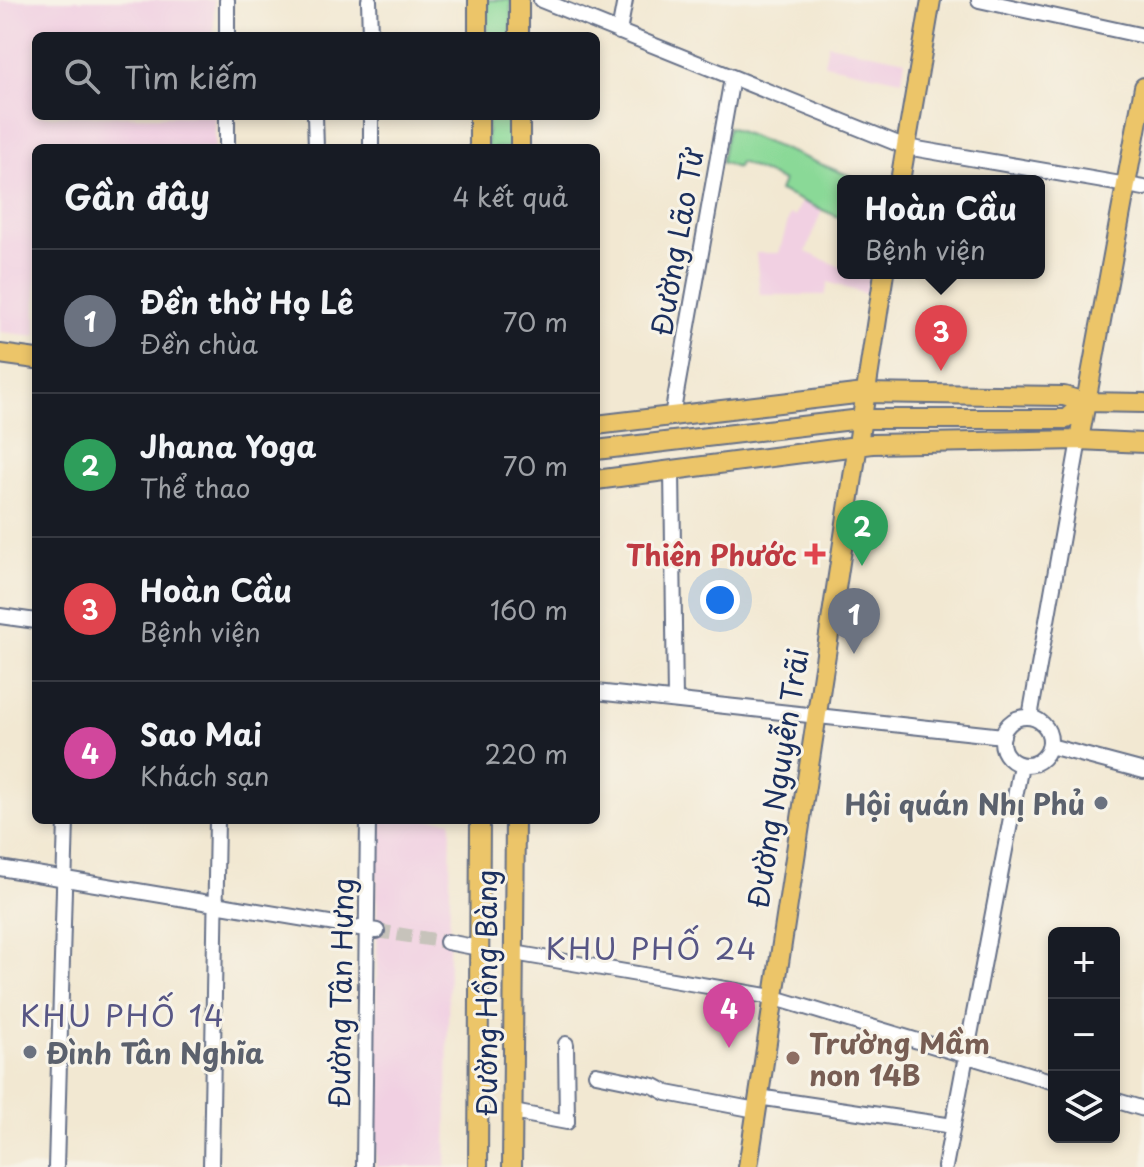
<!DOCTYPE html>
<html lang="vi">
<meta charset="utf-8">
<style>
body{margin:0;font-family:"Playpen Sans",sans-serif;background:#20242c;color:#f1f3f6}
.controls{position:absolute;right:24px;bottom:24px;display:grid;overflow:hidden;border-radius:12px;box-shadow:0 4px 12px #0003}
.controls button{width:72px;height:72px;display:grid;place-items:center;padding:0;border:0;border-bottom:2px solid #363941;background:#171b24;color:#f1f3f6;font:40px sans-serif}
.you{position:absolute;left:720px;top:600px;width:28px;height:28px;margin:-20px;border:6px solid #fff;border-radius:50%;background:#1a73e8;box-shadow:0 0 0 12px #1a73e833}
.badge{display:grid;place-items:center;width:52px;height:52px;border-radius:50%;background:#ea580c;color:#fff;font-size:26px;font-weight:700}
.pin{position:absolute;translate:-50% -66px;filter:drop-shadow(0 2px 4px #0008)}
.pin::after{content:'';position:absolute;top:42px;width:28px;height:24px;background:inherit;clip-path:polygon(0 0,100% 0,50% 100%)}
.popup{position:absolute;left:837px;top:175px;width:208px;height:104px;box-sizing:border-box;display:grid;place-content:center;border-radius:12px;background:#171b24;filter:drop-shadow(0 2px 6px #0005);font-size:26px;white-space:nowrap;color:#9ea1a6}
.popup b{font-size:30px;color:#f1f3f6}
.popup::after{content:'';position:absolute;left:50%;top:100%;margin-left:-16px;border:16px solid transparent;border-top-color:#171b24}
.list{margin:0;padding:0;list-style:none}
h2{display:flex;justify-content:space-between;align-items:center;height:104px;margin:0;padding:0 32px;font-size:34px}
h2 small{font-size:26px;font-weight:400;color:#9ea1a6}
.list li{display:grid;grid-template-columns:52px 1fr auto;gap:24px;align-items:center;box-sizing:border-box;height:144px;padding:0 32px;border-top:2px solid #363941}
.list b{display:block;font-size:30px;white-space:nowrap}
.list p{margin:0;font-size:26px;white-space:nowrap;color:#9ea1a6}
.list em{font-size:26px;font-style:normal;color:#9ea1a6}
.icon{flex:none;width:44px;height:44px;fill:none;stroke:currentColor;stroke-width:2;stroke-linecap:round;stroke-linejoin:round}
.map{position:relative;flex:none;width:1144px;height:1167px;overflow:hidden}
.search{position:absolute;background:#171b24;box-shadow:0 4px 12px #0003;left:32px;top:32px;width:568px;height:88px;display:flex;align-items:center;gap:20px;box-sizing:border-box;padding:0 28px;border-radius:12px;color:#9ea1a6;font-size:30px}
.panel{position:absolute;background:#171b24;box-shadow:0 4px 12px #0003;left:32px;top:144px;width:568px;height:680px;border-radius:12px}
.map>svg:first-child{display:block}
.built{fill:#f1d0e2}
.green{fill:#8ad997;stroke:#52847a;stroke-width:2}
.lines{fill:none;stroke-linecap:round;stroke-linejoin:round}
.minor-tunnel{stroke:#c7c3bb;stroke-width:14;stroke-dasharray:14 7;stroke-linecap:butt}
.minor-casing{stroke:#667087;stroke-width:18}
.major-casing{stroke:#667087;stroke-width:22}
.minor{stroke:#fff;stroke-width:14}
.major{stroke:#ecc569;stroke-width:18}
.health-dot{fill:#e0444e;stroke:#f7f3e8;stroke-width:3}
.worship-dot{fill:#6b7280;stroke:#f7f3e8;stroke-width:3}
.education-dot{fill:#8d6e63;stroke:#f7f3e8;stroke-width:3}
.labels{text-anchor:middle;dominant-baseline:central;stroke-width:6;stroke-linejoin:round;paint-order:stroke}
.street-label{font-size:28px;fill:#1b2f5e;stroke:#f7f3e8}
.health-label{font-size:28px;font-weight:bold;fill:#be3a42;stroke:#f7f3e8;text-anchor:end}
.worship-label{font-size:28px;font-weight:bold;fill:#5b616d;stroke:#f7f3e8;text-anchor:end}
.education-label{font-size:28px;font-weight:bold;fill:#785e54;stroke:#f7f3e8;text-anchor:start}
.neighbourhood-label{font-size:30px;letter-spacing:2px;fill:#575685;stroke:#f7f3e8}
</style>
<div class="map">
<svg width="1144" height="1167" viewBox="0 0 1144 1167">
<rect width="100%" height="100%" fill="#f7f3e8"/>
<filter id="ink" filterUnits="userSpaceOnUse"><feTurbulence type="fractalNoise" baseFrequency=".0125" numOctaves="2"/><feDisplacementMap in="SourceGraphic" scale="16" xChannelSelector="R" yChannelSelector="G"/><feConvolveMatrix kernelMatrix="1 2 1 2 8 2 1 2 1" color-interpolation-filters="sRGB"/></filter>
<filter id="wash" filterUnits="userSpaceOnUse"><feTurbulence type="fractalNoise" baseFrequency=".006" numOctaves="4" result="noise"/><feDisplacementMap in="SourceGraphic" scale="32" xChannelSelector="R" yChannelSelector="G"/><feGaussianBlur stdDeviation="1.8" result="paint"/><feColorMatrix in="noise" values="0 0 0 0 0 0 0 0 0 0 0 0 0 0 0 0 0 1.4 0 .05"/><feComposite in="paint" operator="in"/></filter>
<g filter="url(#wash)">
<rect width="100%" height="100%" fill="#f2e8d2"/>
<path class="built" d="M0 0H214V36H36V116H215V148H36V336L0 332Z
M828 44 905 60 902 80 824 64Z
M802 201 822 210 806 252 843 268V273L869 278 866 294 828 282 825 295H760L756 253H779L790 214 795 216Z
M377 820H451L446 1167H376Z"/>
<path class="green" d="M487 0H511V36H487Z
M487 116H511V148H487Z
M728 127 863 181H843V219L779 191 783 181 740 162 737 168 721 162Z"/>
</g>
<g filter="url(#ink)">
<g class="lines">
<path class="minor-tunnel" d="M377 931 447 942"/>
<defs>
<path id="minor" d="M369 0 370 36
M541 0 906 147 1144 188
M979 0 1144 36
M619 32 625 0
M227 36V0
M315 116 316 148
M371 116V148
M227 148V116
M672 416 732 78
M672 470 675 700
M0 616 36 621
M596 692 1003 736
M1030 717 1079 440
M1002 741a24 24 0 1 1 48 0a24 24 0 1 1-48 0Z
M1050 746 1144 771
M0 868 377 931
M447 942 479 948
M514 953 772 997 1054 1082
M596 1074 654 1086 667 1093 756 1110
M758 1097 953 1126
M1114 1100 1144 1109
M513 1112 567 1122 566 1044
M56 1167 66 820
M211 1167 217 820
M364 1167 368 820
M945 1167 1021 765"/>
<path id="major" d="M478 0V36
M519 0V36
M479 116V148
M520 116V148
M900 181 931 0
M0 354 36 359
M596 425 864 393 1064 396 1085 402 1144 403
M1079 440 1144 87
M596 450 861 419H1066L1085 402
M596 480 872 444 1079 440 1144 443
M478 1167 480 820
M512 1167 515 820
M748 1167 884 273"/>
</defs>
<use href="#minor" class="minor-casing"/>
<use href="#major" class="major-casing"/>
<use href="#minor" class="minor"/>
<use href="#major" class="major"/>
</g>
</g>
<path class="health-dot" d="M811 542h8v8h8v8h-8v8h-8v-8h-8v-8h8z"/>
<g class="worship-dot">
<circle cx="1101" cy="803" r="8"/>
<circle cx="30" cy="1052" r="8"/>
</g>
<circle class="education-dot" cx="793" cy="1058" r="8"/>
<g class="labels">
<g class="street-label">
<text transform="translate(676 242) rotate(-80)">Đường Lão Tử</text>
<text transform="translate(777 778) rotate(-81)">Đường Nguyễn Trãi</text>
<text transform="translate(340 993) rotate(-89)">Đường Tân Hưng</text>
<text transform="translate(485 993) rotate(-90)">Đường Hồng Bàng</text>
</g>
<g class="health-label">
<text x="797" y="554">Thiên Phước</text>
</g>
<g class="worship-label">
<text x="1085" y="803">Hội quán Nhị Phủ</text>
<text x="46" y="1052" text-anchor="start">Đình Tân Nghĩa</text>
</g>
<g class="education-label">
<text x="809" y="1042">Trường Mầm<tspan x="809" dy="32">non 14B</tspan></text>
</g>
<g class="neighbourhood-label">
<text x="652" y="947">KHU PHỐ 24</text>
<text x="123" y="1014">KHU PHỐ 14</text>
</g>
</g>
</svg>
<div class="controls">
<button>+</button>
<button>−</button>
<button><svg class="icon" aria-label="layers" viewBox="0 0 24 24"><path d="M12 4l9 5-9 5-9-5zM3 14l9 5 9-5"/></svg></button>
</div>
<div class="you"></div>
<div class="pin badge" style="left:854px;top:654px;background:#6b7280">1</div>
<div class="pin badge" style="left:862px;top:566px;background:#2e9e5b">2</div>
<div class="pin badge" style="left:941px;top:371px;background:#e0444e">3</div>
<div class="popup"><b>Hoàn Cầu</b>Bệnh viện</div>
<div class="pin badge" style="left:729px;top:1048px;background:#d1479c">4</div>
<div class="search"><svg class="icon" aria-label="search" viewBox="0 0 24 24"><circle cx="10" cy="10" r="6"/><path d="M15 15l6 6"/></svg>Tìm kiếm</div>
<section class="panel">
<h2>Gần đây<small>4 kết quả</small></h2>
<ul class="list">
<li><span class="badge" style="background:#6b7280">1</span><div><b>Đền thờ Họ Lê</b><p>Đền chùa</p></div><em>70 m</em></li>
<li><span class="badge" style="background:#2e9e5b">2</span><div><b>Jhana Yoga</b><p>Thể thao</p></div><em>70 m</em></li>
<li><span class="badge" style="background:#e0444e">3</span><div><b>Hoàn Cầu</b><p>Bệnh viện</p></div><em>160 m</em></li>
<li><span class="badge" style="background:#d1479c">4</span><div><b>Sao Mai</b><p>Khách sạn</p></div><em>220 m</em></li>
</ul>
</section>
</div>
